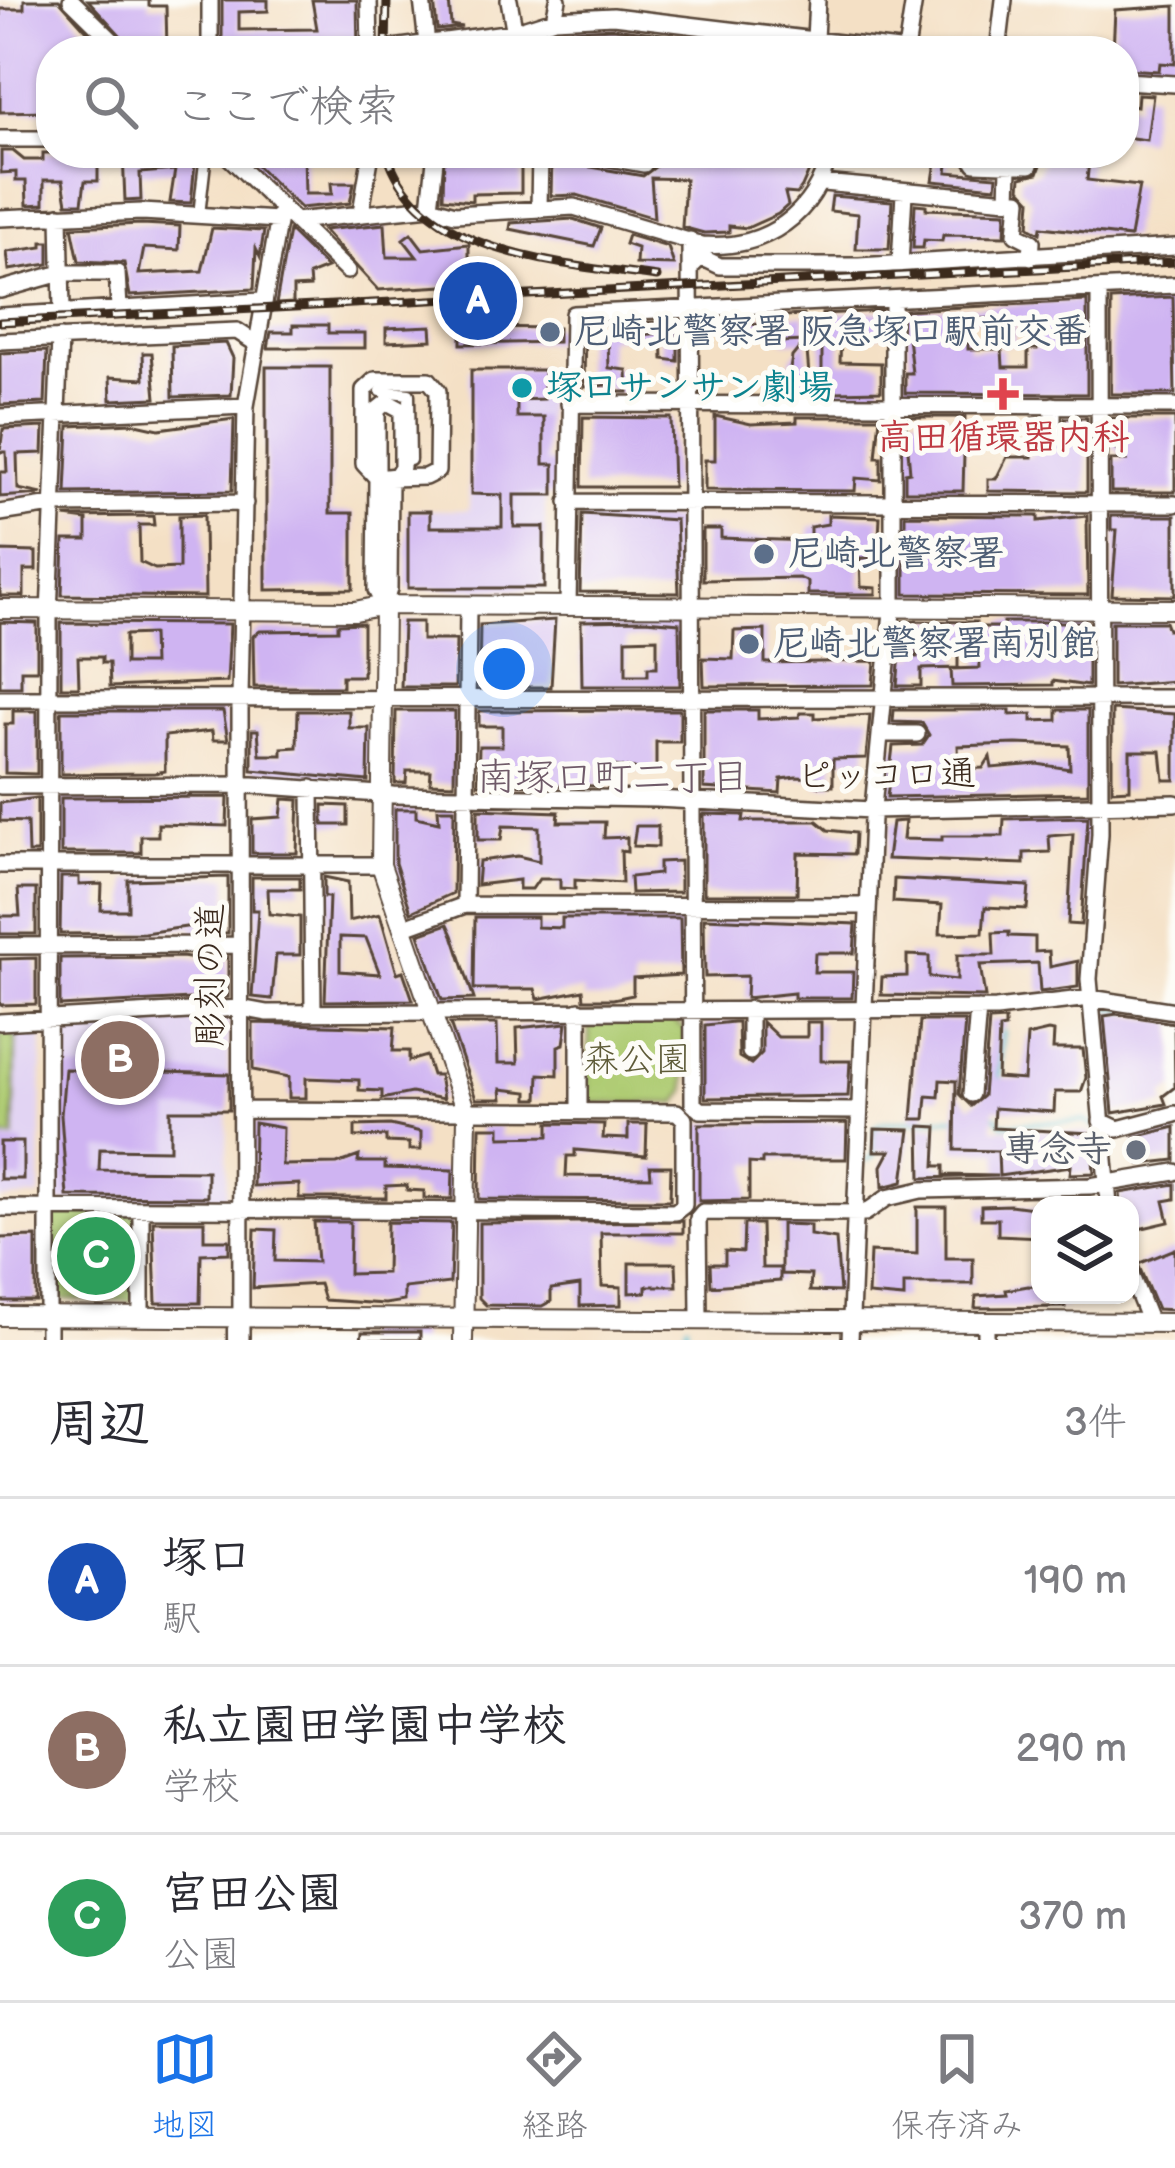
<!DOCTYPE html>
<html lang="ja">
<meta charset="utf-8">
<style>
body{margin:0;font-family:"Balsamiq Sans","Klee One",sans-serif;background:#f2f2f3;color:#2b2b33}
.controls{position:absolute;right:36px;bottom:36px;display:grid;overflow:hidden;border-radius:24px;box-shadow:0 3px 9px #0004}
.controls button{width:108px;height:108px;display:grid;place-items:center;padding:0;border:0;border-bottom:3px solid #e1e1e2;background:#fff;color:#2b2b33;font:60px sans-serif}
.you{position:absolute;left:504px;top:669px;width:42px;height:42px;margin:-30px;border:9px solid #fff;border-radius:50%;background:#1a73e8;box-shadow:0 0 0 18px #1a73e833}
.badge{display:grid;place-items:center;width:78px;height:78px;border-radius:50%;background:#1a73e8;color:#fff;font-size:39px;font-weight:700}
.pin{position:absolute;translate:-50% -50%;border:6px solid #fff;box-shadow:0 3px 12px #0006}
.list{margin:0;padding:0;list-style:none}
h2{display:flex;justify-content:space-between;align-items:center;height:156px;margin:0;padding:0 48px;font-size:51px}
h2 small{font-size:39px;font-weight:400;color:#7c7c81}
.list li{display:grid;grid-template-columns:78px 1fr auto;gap:36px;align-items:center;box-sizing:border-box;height:168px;padding:0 48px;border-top:3px solid #e1e1e2}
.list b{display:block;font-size:45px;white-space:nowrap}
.list p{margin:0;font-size:39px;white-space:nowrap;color:#7c7c81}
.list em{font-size:39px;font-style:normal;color:#7c7c81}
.icon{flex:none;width:66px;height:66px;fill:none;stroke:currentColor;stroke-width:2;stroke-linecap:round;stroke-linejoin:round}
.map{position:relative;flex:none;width:1175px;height:1340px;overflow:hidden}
.search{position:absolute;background:#fff;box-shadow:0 3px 9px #0004;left:36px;right:36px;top:36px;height:132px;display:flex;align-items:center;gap:30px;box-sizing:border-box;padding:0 42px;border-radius:48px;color:#7c7c81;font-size:45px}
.sheet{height:660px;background:#fff}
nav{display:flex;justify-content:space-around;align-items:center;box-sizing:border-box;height:168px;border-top:3px solid #e1e1e2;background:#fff;font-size:33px;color:#7c7c81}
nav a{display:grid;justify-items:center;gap:6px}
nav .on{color:#1a73e8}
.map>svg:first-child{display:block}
.built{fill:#e2d4f3}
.green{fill:#afcc73;stroke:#757b48;stroke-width:3}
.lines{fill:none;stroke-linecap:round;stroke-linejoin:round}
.stream{stroke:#51bbce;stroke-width:4.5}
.building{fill:#cfb4f2;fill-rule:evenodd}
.pedestrian-casing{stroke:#574537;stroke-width:15}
.minor-casing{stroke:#574537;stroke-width:20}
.tertiary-casing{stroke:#574537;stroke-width:22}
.pedestrian{stroke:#fff;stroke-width:10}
.minor{stroke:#fff;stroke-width:15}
.tertiary{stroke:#fff;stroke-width:18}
.rail-casing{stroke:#3b2a1e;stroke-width:9}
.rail{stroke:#fdfcf7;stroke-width:4.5;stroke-dasharray:14;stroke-linecap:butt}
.service-dot{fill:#5c6f8a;stroke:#fdfcf7;stroke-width:4.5}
.culture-dot{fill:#0f9aa8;stroke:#fdfcf7;stroke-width:4.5}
.health-dot{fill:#e0444e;stroke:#fdfcf7;stroke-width:4.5}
.worship-dot{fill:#6b7280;stroke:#fdfcf7;stroke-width:4.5}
.labels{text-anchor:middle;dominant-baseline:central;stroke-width:10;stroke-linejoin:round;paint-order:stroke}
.service-label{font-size:36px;font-weight:bold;fill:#4e5e75;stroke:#fdfcf7;text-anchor:start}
.culture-label{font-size:36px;font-weight:bold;fill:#0d838f;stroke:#fdfcf7;text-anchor:start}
.health-label{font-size:36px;font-weight:bold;fill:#be3a42;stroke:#fdfcf7}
.street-label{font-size:36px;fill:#3b2a1e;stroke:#fdfcf7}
.park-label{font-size:36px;fill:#5e5b38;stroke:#fdfcf7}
.worship-label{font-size:36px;font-weight:bold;fill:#5b616d;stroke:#fdfcf7;text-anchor:end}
.neighbourhood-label{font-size:39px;fill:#6f5a68;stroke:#fdfcf7}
</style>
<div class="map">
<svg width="1175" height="1340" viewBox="0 0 1175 1340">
<rect width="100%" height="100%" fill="#fdfcf7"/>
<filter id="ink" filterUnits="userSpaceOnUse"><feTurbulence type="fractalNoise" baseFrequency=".00833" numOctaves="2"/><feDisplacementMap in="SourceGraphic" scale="24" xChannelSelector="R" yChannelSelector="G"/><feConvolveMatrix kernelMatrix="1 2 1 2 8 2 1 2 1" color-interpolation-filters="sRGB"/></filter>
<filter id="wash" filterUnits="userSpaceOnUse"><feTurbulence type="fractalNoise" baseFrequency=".004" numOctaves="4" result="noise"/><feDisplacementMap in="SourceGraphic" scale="48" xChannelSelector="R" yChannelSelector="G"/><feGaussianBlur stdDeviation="2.7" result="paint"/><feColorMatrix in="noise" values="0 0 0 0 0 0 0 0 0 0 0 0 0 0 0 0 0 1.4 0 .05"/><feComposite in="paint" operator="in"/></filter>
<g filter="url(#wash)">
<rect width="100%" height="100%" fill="#f4e0c5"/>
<path class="built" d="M469 369H546V462L555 463V495L545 496V589H407V510H469Z
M229 1019 226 1204 60 1203 54 1197 58 1025Z
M35 1025 42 1031 40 1196 0 1200V1027Z"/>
<path class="green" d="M668 1016 685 1030 686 1091 677 1103H588L589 1017Z
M0 1034H16L14 1138 0 1137Z
M53 1212 138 1213 140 1301 55 1299Z"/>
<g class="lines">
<path class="stream" d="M895 287V289
M1100 1007 1128 1011
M999 1081 1003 1032
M996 1116 1003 1124 1085 1121 1099 1129
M866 1161 874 1156 875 1127 881 1123 961 1117
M686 1340 687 1324"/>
</g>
<g id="blocks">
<path class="building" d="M24 0H59L105 51H51L48 111 0 112V9H24Z
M88 0H149V6H166L167 51H135Z
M222 0H268V11L239 12V30L317 29 312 0H357L358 51H222Z
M434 0H449L451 25 462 27 437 30Z
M1175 6V64L1160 63 1159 71 1124 69V51H1113L1115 10Z
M613 28 719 41 718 51H530L528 40 543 35 546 46 574 37 572 30Z
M1138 94 1153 95 1147 140 1124 137V104L1137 106Z
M1 151H13L24 160H43V153H98V181H85L82 203H67L63 180H44V204L27 205 26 181H16V172L1 173Z
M123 153H196L191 203 170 202 175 170 140 173 141 200 125 201Z
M244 153H304L305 194H332L331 183H354L350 203 300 208Z
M444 153H521V193L472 194V201L443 198Z
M552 153H570L580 165 643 176 655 167 648 153 668 154 673 160H712V153L816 155 802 187 797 194 785 193 788 205 778 214 747 228 729 226V232L704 233 682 227 685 179 651 178 654 218 577 195 551 196Z
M937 156 949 157 947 172 997 176 996 187 933 181Z
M1044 157 1089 161 1087 180 1139 186 1130 237 1041 227 1040 233 1029 227 1031 200 1020 188 1021 177 1038 173Z
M832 196 892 201 889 249H856L858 214 830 211Z
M915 204 926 205V209L1006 212 1005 236 943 235 942 241 924 240 923 248H913Z
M573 219 601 228 594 246 510 229 511 223Z
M142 224 180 226 179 250 144 248 139 274 202 271 212 228 264 231 260 257 256 249 254 289 130 296 124 263 79 261 72 227Z
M385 224 387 257H417L403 239 411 233 423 249 469 244V265H460V285L378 290 323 230Z
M289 231 327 268 309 275 310 287 293 288V303L276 304Z
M628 235 668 247 674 265 636 264 637 248 625 244Z
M42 242H49V264L9 270 7 252 42 247Z
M1173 297 1175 394H1111V300Z
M1087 301V394L905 393V373H912L905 310ZM1001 318V345H1014V323H1038L1037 349H1028V367H1003L1002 349H968V319Z
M881 311V335H841L840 362 881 363V391L786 393 792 357 805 341 784 342 783 324 714 325 702 332V320L804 315 809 375H822V314Z
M678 321V361L663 359 662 333 608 338 609 368 627 370 628 392H613L607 385 584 387 585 325Z
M293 325H328V333H365V348H268L271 332H293Z
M431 326 432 340 386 342V328Z
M461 327 558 328V342L461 344Z
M226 343 233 358 231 395 173 397 172 346Z
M47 351 45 403 0 405V353Z
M143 353H152L156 398 111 400 110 377 144 379Z
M266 367H330V513H353V589L266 590Z
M471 370H544V399L517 400V417H544V464H554V495H514V527H544V588H408V511H430V527H502V495L471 494Z
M715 416 751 424 797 422V417H880L876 457H881V480L856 478 855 491 705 490V460H715Z
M583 417 671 418 673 487H582Z
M905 417H965L963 491H905V473L910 472Z
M1032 418H1041L1042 438 1052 445 1064 438 1065 418H1087V492L988 491V479H996L1007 457H1032Z
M1111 418H1175V492H1111V460H1126L1111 443Z
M234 419 232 491 66 493 69 426 132 423 159 429Z
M44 427 43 453 17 454 18 489 42 494 0 497V472H7L6 452H0L3 429Z
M582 514 676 520 679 593 580 592Z
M204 515 205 597 62 595 64 540H87V520L65 517 153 516 154 525H139L140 562 155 569 179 568V516Z
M828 515 880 517 878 558H860L861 587 876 588V594H808V582L799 578 703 580V529H721V538L810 541V527L828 524Z
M905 515 1038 516V521L1087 516 1088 595 905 594Z
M1111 516H1175V596L1112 595 1117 530H1111Z
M0 551 36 552V570H24V596H0Z
M555 620 551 687H479L480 625Z
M645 620 679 623 680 686H582L581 621ZM657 638V667H648V675H626V639Z
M903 621 976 622V627H1003V622H1088V686L1053 681V685L952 686 951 669 980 668 979 646H958V668L921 669V686H897L900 655 917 657V632H902Z
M0 622 37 623V670H21V687H0Z
M403 622H422V640H456L455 687H401Z
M1112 622H1165L1168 630H1175V681L1112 686Z
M61 623 230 624 227 682 110 687 109 663H102V657H78L79 687H61ZM152 634 153 664H125V635Z
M363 623V676H342V687H254L253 636 260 631 338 630V624Z
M765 630V663L875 661 873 685 704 686 703 658 733 659 734 631Z
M635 710H680V742H656V772L599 764V786L478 784 479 746H502V726H479V711Z
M704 710H758V719L799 717 800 713H815V718L870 715 866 758 833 759V786H818V778L796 777 781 779 780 793 704 788Z
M894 710H1010V715L1032 714V721L1057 720V710H1088V793L887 797 893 746 922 745 929 735 922 723 893 722ZM1016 744 1069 746 1070 769 1037 764 992 768 990 757 983 768 959 769 958 746Z
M1112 710 1175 714V780H1164L1161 751H1130V789L1112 790Z
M13 711H37V774L5 773V724H13Z
M61 711H223L228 740H213L212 731 165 736V771L155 773 61 774Z
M298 711H349V728H369L368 781 252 770V730H258L260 755H282V748L297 747Z
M396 711H455L454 784 430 783 431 771H407L406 783H395Z
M228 797 227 826 158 824V836H141V853H61V798Z
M37 798V853H28L27 822 0 821V803Z
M283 799 299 800 297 853H252V819L281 817Z
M323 805 348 806V825H323Z
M395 809H416V817L439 822 438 809H454L453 893 411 912 395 863Z
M478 809 559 812 558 822H605L604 838 627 837V852L621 851 622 883 575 880V889L560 888V879H539L532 889H519V880L477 885 479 861 518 856 539 861V827L503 826 501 840H478Z
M704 814 744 815 743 821H817L828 830 855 833 854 854 798 853 797 894H704Z
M1088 817 1081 925 1068 924 1073 834 1049 836 1050 852 1024 853V864L887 859 892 822 905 821 903 839 942 840V836H1003L1004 819Z
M636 826H658V847L633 846Z
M680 861V892L631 893 630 877 659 874V862Z
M61 877H79V885L102 884 101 910H128V880L228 877V933H193V926L144 933 60 934Z
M252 877H300V889H268L269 914 300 917V955H276L272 999 252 997 258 910H252Z
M324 877 348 882 349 921 380 914 397 973 403 971 413 1000 325 1001 329 897H324ZM340 937 366 938 380 974 340 971Z
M894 879 1029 886 1027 909 985 907 983 933 940 934 942 905 893 902Z
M18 889H36V934H0V916H20Z
M475 917H537V927L562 928V918H680L681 975 633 978V995L613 999H584L583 990 538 999 535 989H474Z
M704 918 856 924 854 953H815L814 972H853L852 998H794V993L746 998 747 976 705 977Z
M448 924 453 935 474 999 442 1000 419 934Z
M1009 932V936L1035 937V952L1049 951 1050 967 1078 961V987L1040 992 1038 963 980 965 985 997 881 995 882 977 907 976V955L929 956V977L957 980V955H994L993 933Z
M182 957 214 962 228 957V997L60 1006V958Z
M0 959 36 958V1004L0 1005Z
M1117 1014 1174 1023 1175 1087 1163 1096 1166 1104 1113 1113 1104 1016Z
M1005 1020V1028L999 1029 997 1078 1024 1080 1027 1036 1048 1031 1054 1032 1053 1049H1083L1086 1078 1081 1092H1055L1054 1112 994 1108 993 1128 1091 1133 1094 1173 1070 1174 1071 1166 999 1176 998 1151 955 1150 956 1081 940 1080 939 1097 927 1096 925 1119H912L920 1021H965L959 1094 971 1106 983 1096 989 1021Z
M733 1022H738L739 1057 751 1064 762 1053V1022L778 1037H807V1022H821V1061H850L848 1096 705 1098V1025Z
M253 1023 395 1027 393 1051H409V1061L426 1056 432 1075H439L443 1099 411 1093 382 1099V1091L359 1090V1080L306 1078V1098H289V1077L253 1070Z
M567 1023 564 1044 558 1046V1075L539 1074 538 1099H528V1092L501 1089 502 1099H476L450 1024H497L498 1063H518L517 1028Z
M65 1069 229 1074V1110H170V1150L100 1149 99 1170 207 1171V1197L67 1196 61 1115Z
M254 1123 283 1128 282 1165 337 1164 359 1156 358 1162H385V1168L453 1170 452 1199 424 1198V1191L407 1190V1185L386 1186V1198H299V1184L253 1186Z
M549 1123 604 1124 603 1138 628 1139V1124H647L646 1156 575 1150V1156H567L566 1176 651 1177 650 1166H671L670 1200 479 1199 480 1127H500V1137L549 1136Z
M847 1123 846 1159H762V1164L749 1163V1200L699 1201V1124Z
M390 1125 421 1132V1150H409V1143L386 1142V1136L355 1137V1126Z
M920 1126 937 1127 935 1166H944V1175L997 1176 921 1178Z
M1175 1127V1160L1140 1164 1135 1137Z
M875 1129 910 1130 903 1182 883 1187 882 1166 890 1151H874Z
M0 1142H23V1179H0Z
M1175 1184V1199L1164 1201 1169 1222 1130 1231V1205H1121L1120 1193Z
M1010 1205 1040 1209V1237L998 1235V1219H981V1206Z
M917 1207H946V1258H973V1284H904V1298L868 1295 870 1252 917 1254Z
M153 1221H204V1240H229V1253L201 1254 200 1303H156Z
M683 1221V1233H601L602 1286 621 1287V1305L580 1306V1285L551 1289V1301L542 1306 486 1305 479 1298V1223Z
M314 1222H350L349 1274 386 1273 387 1222 452 1223 450 1283 404 1288V1301L385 1304 324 1300 319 1284 253 1288 255 1229 276 1230 275 1261 317 1262Z
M744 1224H761L762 1268H780V1281L711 1286 710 1264H725V1251L743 1252Z
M781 1224 810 1225V1235L836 1239 840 1292 810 1291 811 1275 781 1274Z
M36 1237V1301H0V1238Z
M1175 1249V1310L1157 1309 1138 1264Z
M629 1263H676L677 1286H646V1292L629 1293Z
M1028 1286 1040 1287V1295H1064L1065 1307 975 1308 976 1296 1007 1294 1006 1290Z
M362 1332H420V1340H361Z"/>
</g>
</g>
<g filter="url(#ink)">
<use href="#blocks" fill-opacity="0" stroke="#574537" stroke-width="3"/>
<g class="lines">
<defs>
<path id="pedestrian" d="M199 215 206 153
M381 391 409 394 410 460
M233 1329V1340"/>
<path id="minor" d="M71 0 123 51
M210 0V51
M369 0 370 51
M422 0 427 44
M509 0 518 51
M554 19 558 0
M815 39 817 0
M393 48 513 32 554 19 613 16 907 51
M906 51 914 0
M998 51 1004 0
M1124 81 1175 84
M0 139H51
M225 153 347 271
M582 153 644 164
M969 153 975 163 1030 165 1033 153
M1009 167 1008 200H1019L1016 234 1032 242 1031 257
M823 183 1008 200
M430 207 435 160
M539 208 540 153
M361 212 371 153
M60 215 62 311
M0 218 142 212 278 220
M295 221 430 207 455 214 574 207 702 245C766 250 816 214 829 153
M690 240 693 1104 700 1110 859 1111
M900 264 904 193
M690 268 701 257 720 266H859L1175 247
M1099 289 1100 834 1089 979 1109 1205
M0 290 61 273H117L119 308
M0 316 261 301
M0 341 237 331 254 342
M375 380H429L438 391 437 471 425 477 390 478 389 589 384 605 376 590 377 478 364 464V390Z
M387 402 402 410V467L396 476 377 478V410Z
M569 404 1175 406
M1053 405V433
M0 417 246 406
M568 502 1175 504
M0 513 52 505 245 503
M568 607 573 314 1175 285
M0 699 1175 698
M880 734H917
M0 786 253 785 393 795 656 799 872 810 1175 803
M311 788 313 1013
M0 865H381
M465 905 468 605
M402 928 465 905 868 906
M0 946 239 945
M750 1009V1052
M579 1010V1111
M0 1022 240 1008 267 1013 996 1009 1090 998 1175 1011
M971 1094 978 1009
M1101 1121 1118 1129 1175 1114
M48 1164 49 615 60 338
M48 1168V1340
M0 1208 675 1212 684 1205V1119L677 1112 241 1110
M141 1209V1316
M1130 1273 1150 1323
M699 1317 698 1218 703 1212 865 1213 887 1198 921 1190 1090 1186 1175 1172
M986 1322V1340
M241 1340 240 698 246 406 281 206
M850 1340 872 818 893 601V299"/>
<path id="tertiary" d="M384 605 381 865 467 1115 463 1340
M0 609 355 611 384 605 1175 609
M0 1316 1175 1323"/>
</defs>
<use href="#pedestrian" class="pedestrian-casing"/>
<use href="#minor" class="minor-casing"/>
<use href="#tertiary" class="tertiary-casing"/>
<use href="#pedestrian" class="pedestrian"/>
<use href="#minor" class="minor"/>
<use href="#tertiary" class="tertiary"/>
<defs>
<path id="rail" d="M386 51 387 0
M387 153C419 257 566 264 657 277
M0 322 1175 262"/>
</defs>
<use href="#rail" class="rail-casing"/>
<use href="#rail" class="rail"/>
</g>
</g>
<g class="service-dot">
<circle cx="550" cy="332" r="12"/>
<circle cx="764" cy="554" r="12"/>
<circle cx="749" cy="644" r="12"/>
</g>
<circle class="culture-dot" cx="522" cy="388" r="12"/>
<path class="health-dot" d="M997 376h12v12h12v12h-12v12h-12v-12h-12v-12h12z"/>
<circle class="worship-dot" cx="1136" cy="1150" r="12"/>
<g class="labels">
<g class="service-label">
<text x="574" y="332">尼崎北警察署 阪急塚口駅前交番</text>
<text x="788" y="554">尼崎北警察署</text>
<text x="773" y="644">尼崎北警察署南別館</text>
</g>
<g class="culture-label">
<text x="546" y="388">塚口サンサン劇場</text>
</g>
<g class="health-label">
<text x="1003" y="438">高田循環器内科</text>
</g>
<g class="street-label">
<text transform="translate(886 776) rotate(-1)">ピッコロ通</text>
<text transform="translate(211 975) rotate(-90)">彫刻の道</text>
</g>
<g class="park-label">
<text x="637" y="1060">森公園</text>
</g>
<g class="worship-label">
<text x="1112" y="1150">専念寺</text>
</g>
<g class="neighbourhood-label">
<text x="613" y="778">南塚口町二丁目</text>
</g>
</g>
</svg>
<div class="controls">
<button><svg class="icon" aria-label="layers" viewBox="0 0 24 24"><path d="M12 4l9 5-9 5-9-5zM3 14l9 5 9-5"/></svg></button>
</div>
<div class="you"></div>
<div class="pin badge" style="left:478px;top:301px;background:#1a4fb4">A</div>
<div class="pin badge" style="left:120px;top:1060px;background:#8d6e63">B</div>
<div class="pin badge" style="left:96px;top:1256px;background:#2e9e5b">C</div>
<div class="search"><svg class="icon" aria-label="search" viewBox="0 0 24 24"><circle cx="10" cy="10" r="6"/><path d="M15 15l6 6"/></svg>ここで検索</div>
</div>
<section class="sheet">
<h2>周辺<small>3件</small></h2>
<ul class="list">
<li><span class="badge" style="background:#1a4fb4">A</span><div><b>塚口</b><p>駅</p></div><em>190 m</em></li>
<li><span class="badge" style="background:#8d6e63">B</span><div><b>私立園田学園中学校</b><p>学校</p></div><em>290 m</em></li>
<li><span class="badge" style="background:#2e9e5b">C</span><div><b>宮田公園</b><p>公園</p></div><em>370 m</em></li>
</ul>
</section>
<nav>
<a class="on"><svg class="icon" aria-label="map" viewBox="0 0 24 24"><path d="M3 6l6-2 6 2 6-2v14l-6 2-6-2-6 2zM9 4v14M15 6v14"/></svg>地図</a>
<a><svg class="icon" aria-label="directions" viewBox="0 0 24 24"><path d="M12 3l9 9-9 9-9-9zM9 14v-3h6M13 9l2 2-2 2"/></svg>経路</a>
<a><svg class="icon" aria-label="saved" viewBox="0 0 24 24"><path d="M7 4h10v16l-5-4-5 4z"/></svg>保存済み</a>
</nav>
